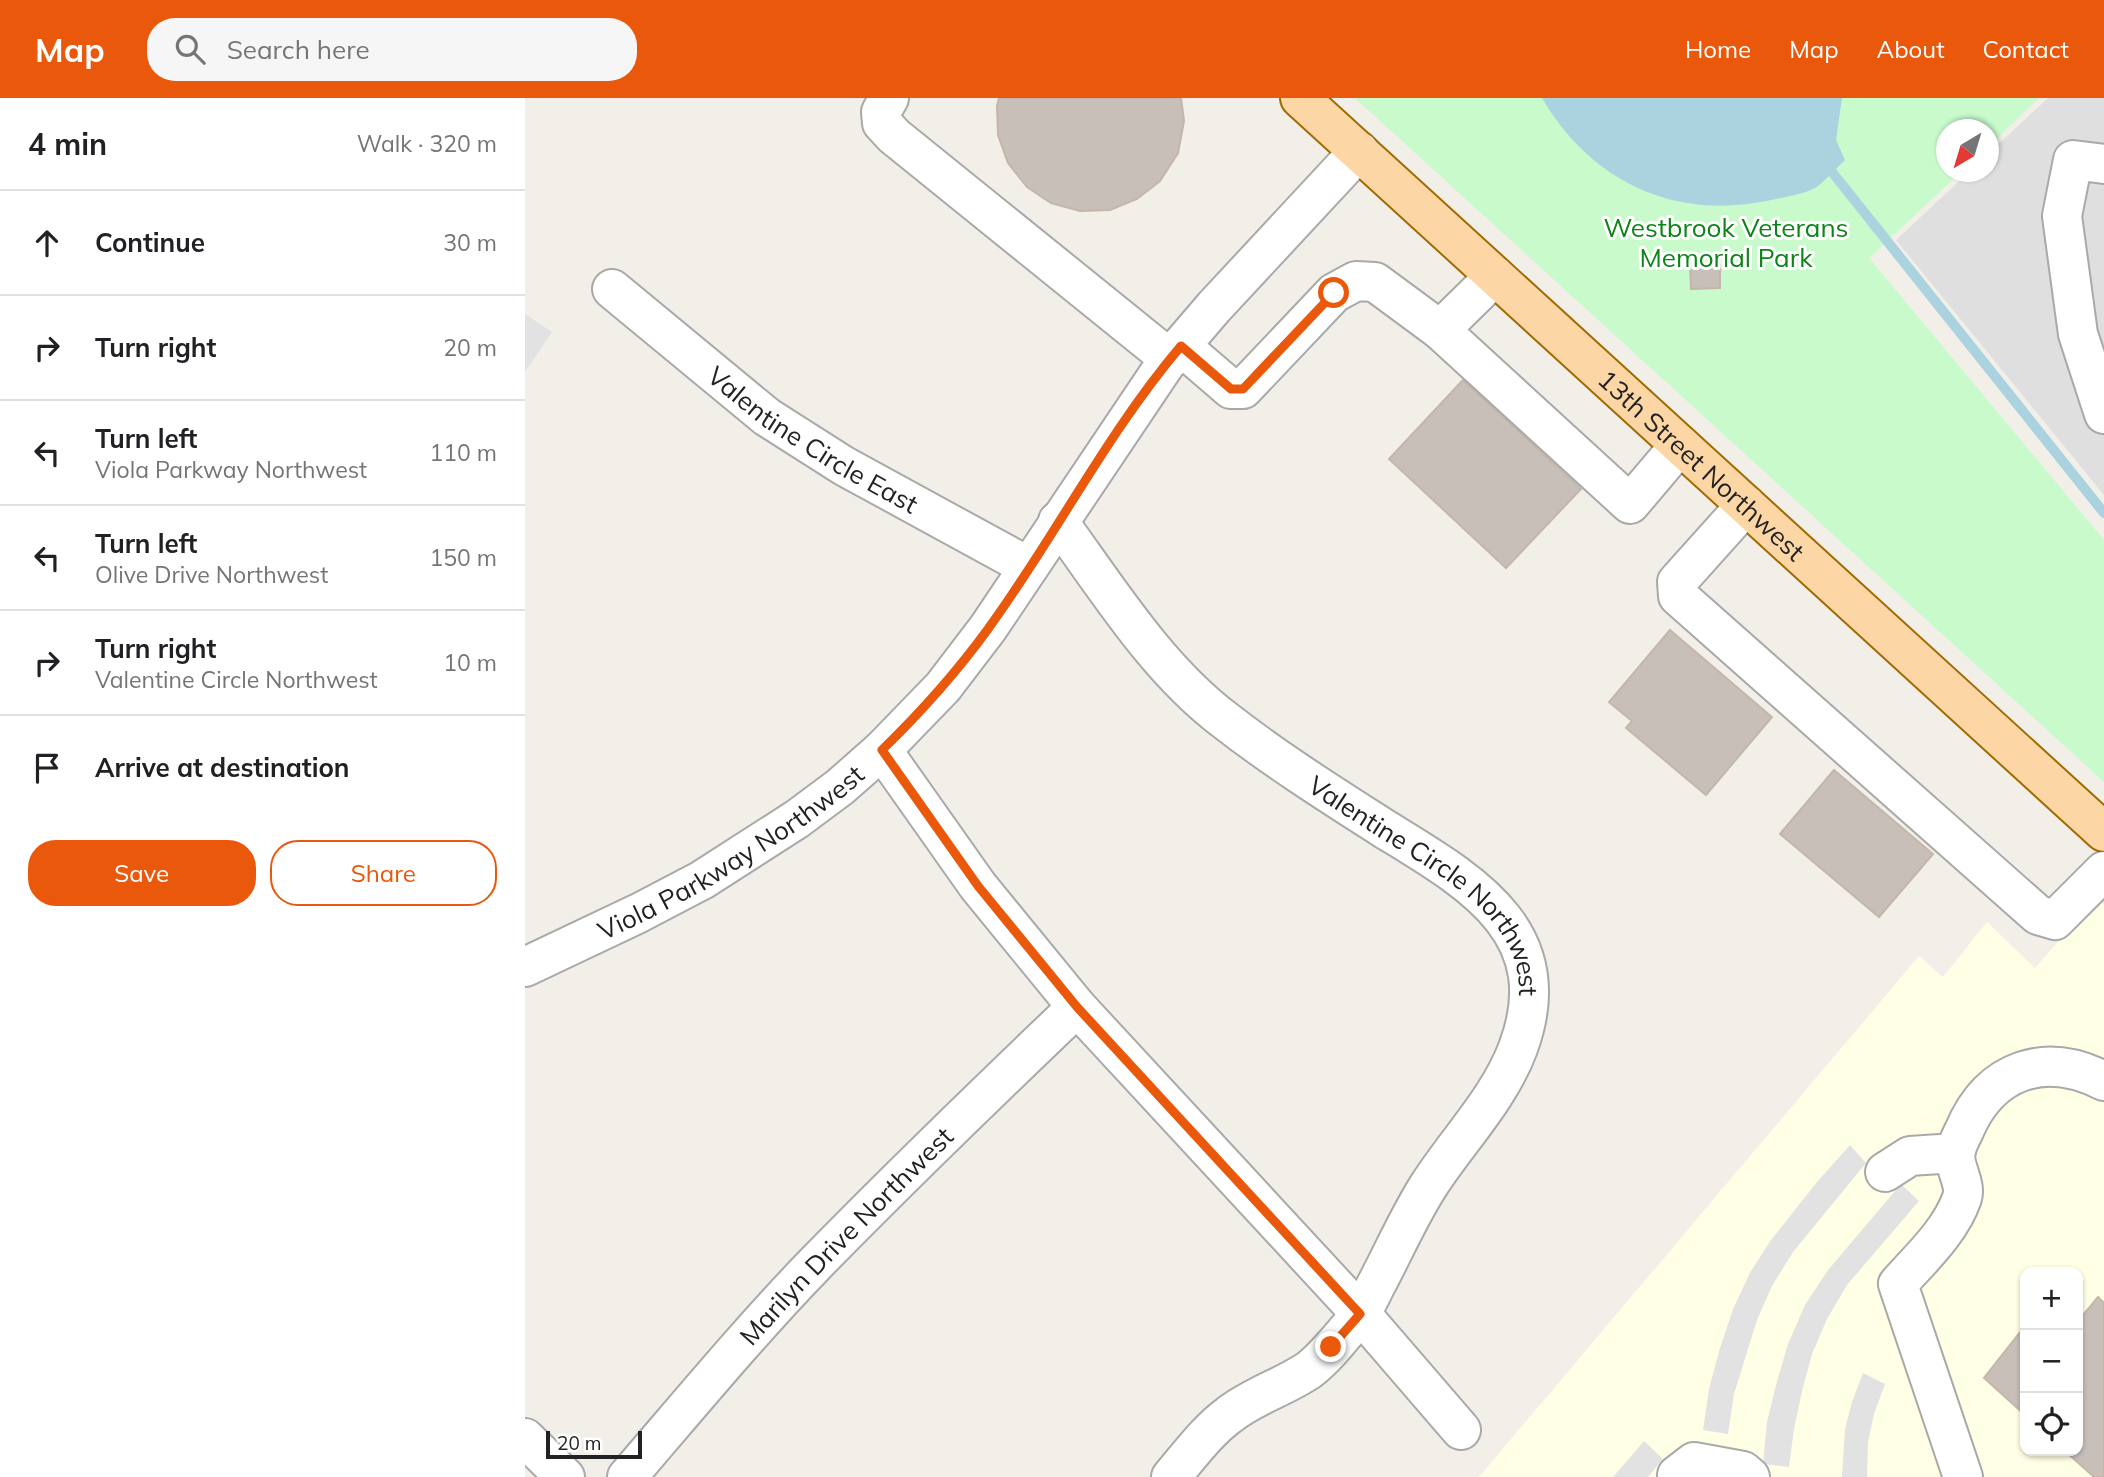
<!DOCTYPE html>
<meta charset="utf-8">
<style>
body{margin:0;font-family:Mulish,sans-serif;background:#f6f6f6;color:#202124}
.controls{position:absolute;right:21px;bottom:21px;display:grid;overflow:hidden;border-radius:14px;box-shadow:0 2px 5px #0004}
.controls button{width:63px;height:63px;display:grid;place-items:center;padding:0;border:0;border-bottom:2px solid #e0e0e0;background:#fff;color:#202124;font:35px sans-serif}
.compass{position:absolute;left:1411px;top:21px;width:63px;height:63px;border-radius:50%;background:#fff;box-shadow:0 2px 5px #0004;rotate:218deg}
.scale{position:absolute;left:21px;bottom:18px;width:96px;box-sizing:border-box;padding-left:7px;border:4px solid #222;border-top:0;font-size:19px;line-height:24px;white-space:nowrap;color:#222;-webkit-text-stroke:5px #fff;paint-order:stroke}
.stop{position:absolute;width:21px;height:21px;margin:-16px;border:5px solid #ea580c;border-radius:50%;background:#fff}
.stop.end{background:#ea580c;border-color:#fff;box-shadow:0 2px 7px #0008}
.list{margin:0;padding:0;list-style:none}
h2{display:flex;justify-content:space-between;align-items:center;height:91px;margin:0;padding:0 28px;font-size:30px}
h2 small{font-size:23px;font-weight:400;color:#757577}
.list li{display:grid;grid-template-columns:46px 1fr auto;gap:21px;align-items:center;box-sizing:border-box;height:105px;padding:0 28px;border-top:2px solid #e0e0e0}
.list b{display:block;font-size:26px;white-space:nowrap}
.list p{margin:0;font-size:23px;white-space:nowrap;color:#757577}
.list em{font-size:23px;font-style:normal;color:#757577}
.actions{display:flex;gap:14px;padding:21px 28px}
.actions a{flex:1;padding:16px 0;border:2px solid #ea580c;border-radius:28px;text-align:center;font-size:24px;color:#ea580c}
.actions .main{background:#ea580c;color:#fff}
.icon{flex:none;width:38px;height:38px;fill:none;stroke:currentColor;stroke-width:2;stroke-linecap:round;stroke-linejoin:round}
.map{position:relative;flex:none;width:1579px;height:1379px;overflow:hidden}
header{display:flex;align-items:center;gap:42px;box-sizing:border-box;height:98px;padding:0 35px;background:#ea580c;color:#fff}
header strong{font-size:33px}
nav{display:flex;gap:38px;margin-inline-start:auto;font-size:24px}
.search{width:490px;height:63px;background:#f6f6f6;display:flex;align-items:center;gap:18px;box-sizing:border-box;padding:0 24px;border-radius:28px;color:#757577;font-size:26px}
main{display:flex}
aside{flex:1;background:#fff}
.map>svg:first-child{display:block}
.residential{fill:#e0dfdf}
.education{fill:#ffffe5;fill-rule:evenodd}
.park{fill:#c8facc}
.parking{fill:#e2e2e2}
.water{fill:#aad3df}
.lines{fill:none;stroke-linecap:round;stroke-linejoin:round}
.stream{stroke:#aad3df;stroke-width:10}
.building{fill:#c7bfb8;stroke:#c4b6ab;stroke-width:2}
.minor-casing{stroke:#a9a9a9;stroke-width:42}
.major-casing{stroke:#a06b00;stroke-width:42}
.minor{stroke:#fff;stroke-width:38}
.major{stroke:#fcd6a4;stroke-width:38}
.route{stroke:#ea580c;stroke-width:9}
.labels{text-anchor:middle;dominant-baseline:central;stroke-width:6;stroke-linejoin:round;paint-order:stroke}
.park-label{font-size:26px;fill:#0c8416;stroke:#fff}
.street-label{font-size:26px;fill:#222;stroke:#fff}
</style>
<header>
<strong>Map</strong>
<div class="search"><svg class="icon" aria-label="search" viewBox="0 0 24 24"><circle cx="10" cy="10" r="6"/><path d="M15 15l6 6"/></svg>Search here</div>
<nav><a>Home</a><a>Map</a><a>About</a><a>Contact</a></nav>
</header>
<main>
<aside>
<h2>4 min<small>Walk · 320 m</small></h2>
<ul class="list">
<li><svg class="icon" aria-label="ahead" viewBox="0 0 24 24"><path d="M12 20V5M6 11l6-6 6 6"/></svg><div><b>Continue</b></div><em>30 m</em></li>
<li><svg class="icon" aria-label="right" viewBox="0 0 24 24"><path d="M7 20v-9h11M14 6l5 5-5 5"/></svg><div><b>Turn right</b></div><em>20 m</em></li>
<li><svg class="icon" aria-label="left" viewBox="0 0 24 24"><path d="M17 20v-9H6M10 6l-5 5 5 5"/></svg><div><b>Turn left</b><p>Viola Parkway Northwest</p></div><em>110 m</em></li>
<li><svg class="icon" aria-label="left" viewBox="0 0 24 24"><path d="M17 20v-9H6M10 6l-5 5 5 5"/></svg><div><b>Turn left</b><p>Olive Drive Northwest</p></div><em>150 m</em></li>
<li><svg class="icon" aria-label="right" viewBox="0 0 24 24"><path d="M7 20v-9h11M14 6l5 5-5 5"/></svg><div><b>Turn right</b><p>Valentine Circle Northwest</p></div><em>10 m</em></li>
<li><svg class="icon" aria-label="arrive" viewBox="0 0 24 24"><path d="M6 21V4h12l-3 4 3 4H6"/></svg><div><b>Arrive at destination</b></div></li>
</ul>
<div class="actions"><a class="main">Save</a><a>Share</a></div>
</aside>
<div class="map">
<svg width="1579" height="1379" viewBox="0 0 1579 1379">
<rect width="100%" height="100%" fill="#f2efe9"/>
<path class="residential" d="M1523 0H1579V397L1371 142 1444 74H1464V55Z"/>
<path class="education" d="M1572 800 1579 807V1379H954L1394 858 1418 879 1462 824 1510 870ZM1500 1174H1553V1353H1500Z"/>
<path class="park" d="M830 0H1514L1464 48V32H1422V74H1436L1344 160 1579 442V684Z"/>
<path class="parking" d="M0 216 27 234 0 274Z
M1325 1047 1341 1065 1268 1154 1247 1188 1232 1222 1209 1296 1203 1336 1178 1332 1184 1291 1195 1250 1208 1211 1226 1173 1246 1142 1292 1084Z
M1376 1086 1394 1103 1322 1187 1302 1221 1287 1256 1277 1293 1269 1331 1264 1369 1238 1366 1242 1324 1252 1283 1263 1246 1280 1207 1303 1172Z
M1338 1275 1360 1286 1349 1316 1343 1344 1342 1379H1317L1320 1331 1327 1304Z
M1119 1343 1138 1361 1123 1379H1088Z"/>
<path class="water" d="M1017 0H1317L1311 42 1320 62C1311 70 1302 81 1293 88 1283 96 1254 100 1241 103 1147 122 1065 82 1017 0Z"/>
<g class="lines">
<path class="stream" d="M1307 74 1579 415"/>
</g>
<path class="building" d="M474 0H656L659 23 653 55 635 83 612 101 585 112 555 113 526 105 502 89 483 65 473 37 472 8Z
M1165 167H1195V190L1166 191Z
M938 282 1056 391 981 470 864 361Z
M1145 532 1247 619 1181 697 1101 630 1107 623 1084 604Z
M1309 672 1408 756 1354 819 1255 736Z
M1573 1199 1579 1205V1379H1569L1540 1353H1553V1223Z
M1500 1228V1317L1459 1280Z"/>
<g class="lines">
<defs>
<g id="minor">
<path d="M364 0 356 14 357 25 369 38 645 261"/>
<path d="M1579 66 1548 62 1537 118 1553 236 1579 316"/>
<path d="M970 178 915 232 1105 406 1155 347"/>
<path id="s1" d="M87 191 242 319 319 368 504 469"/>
<path d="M656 248 706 291H718L809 195 831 183 850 184 915 232"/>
<path d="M1221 407 1152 484 1153 498 1513 817 1530 822 1579 773"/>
<path id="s2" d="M533 423C584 493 632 571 701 623 751 662 805 696 858 730 942 782 1037 832 993 950 974 1001 933 1042 904 1087 884 1118 869 1153 852 1185 846 1196 841 1209 833 1219 818 1237 802 1258 784 1272 759 1289 728 1298 704 1317 682 1333 664 1358 646 1379"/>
<path d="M357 652 453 788 552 909 836 1216 936 1332"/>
<path id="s3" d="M0 869 114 815 177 782 272 721 315 689 357 652 418 589 463 530 641 265 689 209 834 53"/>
<path d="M1360 1074 1385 1058 1430 1055"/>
<path d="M0 1340 40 1379"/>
<path d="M1152 1377 1169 1364 1218 1373 1225 1379"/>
<path id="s4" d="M102 1379C164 1307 225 1233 291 1165 376 1078 464 993 552 909"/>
<path d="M1438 1379 1373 1186C1396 1160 1425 1134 1437 1100 1442 1086 1427 1067 1431 1053 1432 1046 1436 1039 1439 1033 1465 971 1520 953 1579 983"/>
</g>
<g id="major">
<path id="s5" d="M775 0 1579 734"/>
</g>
</defs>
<use href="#minor" class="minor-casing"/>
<use href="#major" class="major-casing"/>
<use href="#minor" class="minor"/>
<use href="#major" class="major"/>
</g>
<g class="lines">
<path class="route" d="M806 1249 835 1216 552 909 453 788 357 652C396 614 431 575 463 531 530 439 582 335 656 248L706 291H718L809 195"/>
</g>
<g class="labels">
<g class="park-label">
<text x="1201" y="129">Westbrook Veterans<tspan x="1201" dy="30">Memorial Park</tspan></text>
</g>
<g class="street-label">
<text stroke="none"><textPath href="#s1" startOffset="252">Valentine Circle East</textPath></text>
<text stroke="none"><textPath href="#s5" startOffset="544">13th Street Northwest</textPath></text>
<text stroke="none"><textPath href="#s3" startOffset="236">Viola Parkway Northwest</textPath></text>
<text stroke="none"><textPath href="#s2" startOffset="527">Valentine Circle Northwest</textPath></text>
<text stroke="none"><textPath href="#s4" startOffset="326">Marilyn Drive Northwest</textPath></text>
</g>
</g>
</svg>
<div class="controls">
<button>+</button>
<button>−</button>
<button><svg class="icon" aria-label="locate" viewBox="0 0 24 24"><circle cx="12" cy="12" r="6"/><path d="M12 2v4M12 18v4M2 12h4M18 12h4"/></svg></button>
</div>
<svg class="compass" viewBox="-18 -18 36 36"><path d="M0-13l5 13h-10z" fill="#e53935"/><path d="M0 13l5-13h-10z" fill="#757577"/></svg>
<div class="scale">20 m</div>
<div class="stop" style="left:809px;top:195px"></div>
<div class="stop end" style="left:806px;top:1249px"></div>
</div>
</main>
